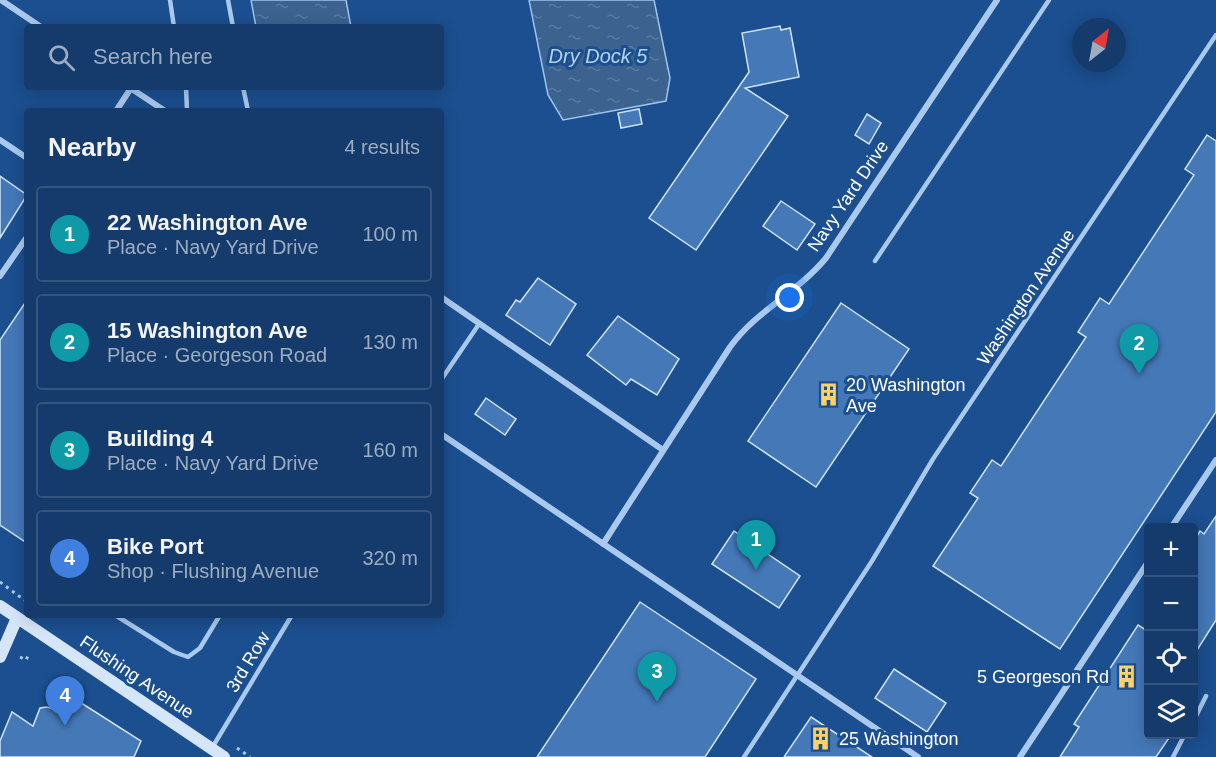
<!DOCTYPE html>
<meta charset="utf-8">
<style>
body{margin:0;font-family:Helvetica,sans-serif;background:#1d4271;color:#f1f3f6}
.controls{position:absolute;right:18px;bottom:18px;display:grid;overflow:hidden;border-radius:6px;box-shadow:0 3px 15px #0003}
.controls button{width:54px;height:54px;display:grid;place-items:center;padding:0;border:0;border-bottom:2px solid #33557e;background:#143b6b;color:#f1f3f6;font:30px sans-serif}
.compass{position:absolute;left:1072px;top:18px;width:54px;height:54px;border-radius:50%;background:#143b6b;box-shadow:0 3px 15px #0003;rotate:31deg}
.you{position:absolute;left:790px;top:298px;width:21px;height:21px;margin:-15px;border:4px solid #fff;border-radius:50%;background:#1a73e8;box-shadow:0 0 0 9px #1a73e833}
.badge{display:grid;place-items:center;width:39px;height:39px;border-radius:50%;background:#ffd166;color:#fff;font-size:20px;font-weight:700}
.pin{position:absolute;translate:-50% -50px;filter:drop-shadow(0 2px 3px #0008)}
.pin::after{content:'';position:absolute;top:32px;width:21px;height:18px;background:inherit;clip-path:polygon(0 0,100% 0,50% 100%)}
.list{margin:0;padding:0;list-style:none}
h2{display:flex;justify-content:space-between;align-items:center;height:78px;margin:0;padding:0 24px;font-size:26px}
h2 small{font-size:20px;font-weight:400;color:#9dadc1}
.list li{display:grid;grid-template-columns:39px 1fr auto;gap:18px;align-items:center;box-sizing:border-box;height:96px;margin:0 12px 12px;padding:0 12px;border:2px solid #33557e;border-radius:6px}
.list b{display:block;font-size:22px;white-space:nowrap}
.list p{margin:0;font-size:20px;white-space:nowrap;color:#9dadc1}
.list em{font-size:20px;font-style:normal;color:#9dadc1}
.icon{flex:none;width:33px;height:33px;fill:none;stroke:currentColor;stroke-width:2;stroke-linecap:round;stroke-linejoin:round}
.map{position:relative;flex:none;width:1216px;height:757px;overflow:hidden}
.search{position:absolute;background:#143b6b;box-shadow:0 3px 15px #0003;left:24px;top:24px;width:420px;height:66px;display:flex;align-items:center;gap:15px;box-sizing:border-box;padding:0 21px;border-radius:6px;color:#9dadc1;font-size:22px}
.panel{position:absolute;background:#143b6b;box-shadow:0 3px 15px #0003;left:24px;top:108px;width:420px;height:510px;border-radius:6px}
.map>svg:first-child{display:block}
.water{fill:url(#water-ripples);stroke:#9cc4f0;stroke-width:1.5}
.building{fill:#4478b7;stroke:#cfe3fa;stroke-width:1.5}
.lines{fill:none;stroke-linecap:round;stroke-linejoin:round}
.path{stroke:#a9c9ee;stroke-width:3;stroke-dasharray:3 4.5;stroke-linecap:butt}
.service{stroke:#a9c9ee;stroke-width:4.5}
.minor{stroke:#a9c9ee;stroke-width:6}
.secondary{stroke:#d6e6fa;stroke-width:12}
.labels{text-anchor:middle;dominant-baseline:central;stroke-width:6;stroke-linejoin:round;paint-order:stroke}
.street-label{font-size:18px;fill:#fff;stroke:#1b4f8f}
.poi-label{font-size:18px;fill:#fff;stroke:#1b4f8f;text-anchor:start}
.water-label{font-size:20px;font-style:italic;fill:#b5d3f5;stroke:#1b4f8f}
</style>
<div class="map">
<svg width="1216" height="757" viewBox="0 0 1216 757">
<defs>
<pattern id="water-ripples" width="26" height="14" patternUnits="userSpaceOnUse" patternTransform="scale(1.5)"><rect width="26" height="14" fill="#3c6290"/><path d="M2 4q2-2 4 0t4 0M15 11q2-2 4 0t4 0" fill="none" stroke="#597aa1"/></pattern>
</defs>
<rect width="100%" height="100%" fill="#1b4f8f"/>
<path class="water" d="M251 0H346L351 27H256Z
M529 0H654L670 78 666 101 563 120 548 95Z"/>
<path class="building" d="M780 26 781 30 790 28 799 77 745 88 788 116 696 250 649 218 749 72 742 33Z
M639 109 642 124 621 128 618 113Z
M867 114 881 123 869 144 855 135Z
M1207 135 1216 141V412L1060 649 933 566 978 498 970 493 992 460 1001 466 1086 337 1078 332 1100 298 1109 304 1194 175 1185 169Z
M0 176 27 195 0 238Z
M781 201 815 224 797 250 763 226Z
M538 278 576 304 550 345 506 315 516 300 520 302Z
M27 300V543L0 525V340Z
M841 303 909 349 816 487 748 441Z
M618 316 679 359 657 395 631 379 626 385 587 355Z
M486 398 516 419 505 435 475 414Z
M1216 516V620L1194 655V541L1200 531 1204 534Z
M734 531 800 576 779 608 712 564Z
M640 602 756 679 705 757H537Z
M1138 625 1149 632V735H1171L1156 757H1060L1079 727 1074 724Z
M894 669 946 703 927 732 875 698Z
M75 699 141 741 134 757H0V741L12 712 33 726 40 708 47 707 69 714Z
M811 717 872 757H784Z"/>
<g class="lines">
<path class="path" d="M0 526 1 525
M0 582 27 602
M20 657 26 660 29 654
M237 748 250 757"/>
<path class="service" d="M170 0 174 27
M228 0 233 27
M186 87 187 111
M243 87 248 111
M875 261 1049 0
M441 380 479 324
M115 615 174 652 188 657 200 648 220 615
M1194 720 1206 696
M212 748 292 615
M744 757 872 561 933 459 1216 35
M1173 757 1185 734"/>
<path class="minor" d="M1 0 41 27
M129 87 165 111
M116 111 131 88
M0 140 27 158
M0 276 27 237
M441 297 663 450
M441 434 918 757
M1171 528 1216 460
M603 544 730 347C757 310 797 293 826 258L997 0
M1020 757 1148 562"/>
<path class="secondary" d="M0 606 224 757
M0 657 17 618"/>
</g>
<defs>
<symbol id="building-bare" viewBox="-9 -9 18 18"><path d="M-4-6H4V6H1V3H-1V6H-4ZM-2.5-4.3h1.7v1.8h-1.7ZM.8-4.3h1.7v1.8H.8ZM-2.5-1h1.7V.8h-1.7ZM.8-1h1.7V.8H.8Z" fill="#ffd166" stroke="#1b4f8f" stroke-width="2.5" paint-order="stroke"/></symbol>
</defs>
<g fill-rule="evenodd">
<use href="#building-bare" x="812" y="378" width="33" height="33"/>
<use href="#building-bare" x="1110" y="660" width="33" height="33"/>
<use href="#building-bare" x="804" y="722" width="33" height="33"/>
</g>
<g class="labels">
<g class="street-label">
<text transform="translate(848 196) rotate(-56)">Navy Yard Drive</text>
<text transform="translate(1026 297) rotate(-56)">Washington Avenue</text>
<text transform="translate(248 662) rotate(-59)">3rd Row</text>
<text transform="translate(137 677) rotate(34)">Flushing Avenue</text>
</g>
<g class="poi-label">
<text x="846" y="385">20 Washington<tspan x="846" dy="21">Ave</tspan></text>
<text x="1109" y="677" text-anchor="end">5 Georgeson Rd</text>
<text x="839" y="739">25 Washington</text>
</g>
<g class="water-label">
<text x="598" y="56">Dry Dock 5</text>
</g>
</g>
</svg>
<div class="controls">
<button>+</button>
<button>−</button>
<button><svg class="icon" aria-label="locate" viewBox="0 0 24 24"><circle cx="12" cy="12" r="6"/><path d="M12 2v4M12 18v4M2 12h4M18 12h4"/></svg></button>
<button><svg class="icon" aria-label="layers" viewBox="0 0 24 24"><path d="M12 4l9 5-9 5-9-5zM3 14l9 5 9-5"/></svg></button>
</div>
<svg class="compass" viewBox="-18 -18 36 36"><path d="M0-13l5 13h-10z" fill="#e53935"/><path d="M0 13l5-13h-10z" fill="#9dadc1"/></svg>
<div class="you"></div>
<div class="pin badge" style="left:756px;top:570px;background:#0f9aa8">1</div>
<div class="pin badge" style="left:1139px;top:374px;background:#0f9aa8">2</div>
<div class="pin badge" style="left:657px;top:702px;background:#0f9aa8">3</div>
<div class="pin badge" style="left:65px;top:726px;background:#3f7fe0">4</div>
<div class="search"><svg class="icon" aria-label="search" viewBox="0 0 24 24"><circle cx="10" cy="10" r="6"/><path d="M15 15l6 6"/></svg>Search here</div>
<section class="panel">
<h2>Nearby<small>4 results</small></h2>
<ul class="list">
<li><span class="badge" style="background:#0f9aa8">1</span><div><b>22 Washington Ave</b><p>Place · Navy Yard Drive</p></div><em>100 m</em></li>
<li><span class="badge" style="background:#0f9aa8">2</span><div><b>15 Washington Ave</b><p>Place · Georgeson Road</p></div><em>130 m</em></li>
<li><span class="badge" style="background:#0f9aa8">3</span><div><b>Building 4</b><p>Place · Navy Yard Drive</p></div><em>160 m</em></li>
<li><span class="badge" style="background:#3f7fe0">4</span><div><b>Bike Port</b><p>Shop · Flushing Avenue</p></div><em>320 m</em></li>
</ul>
</section>
</div>
